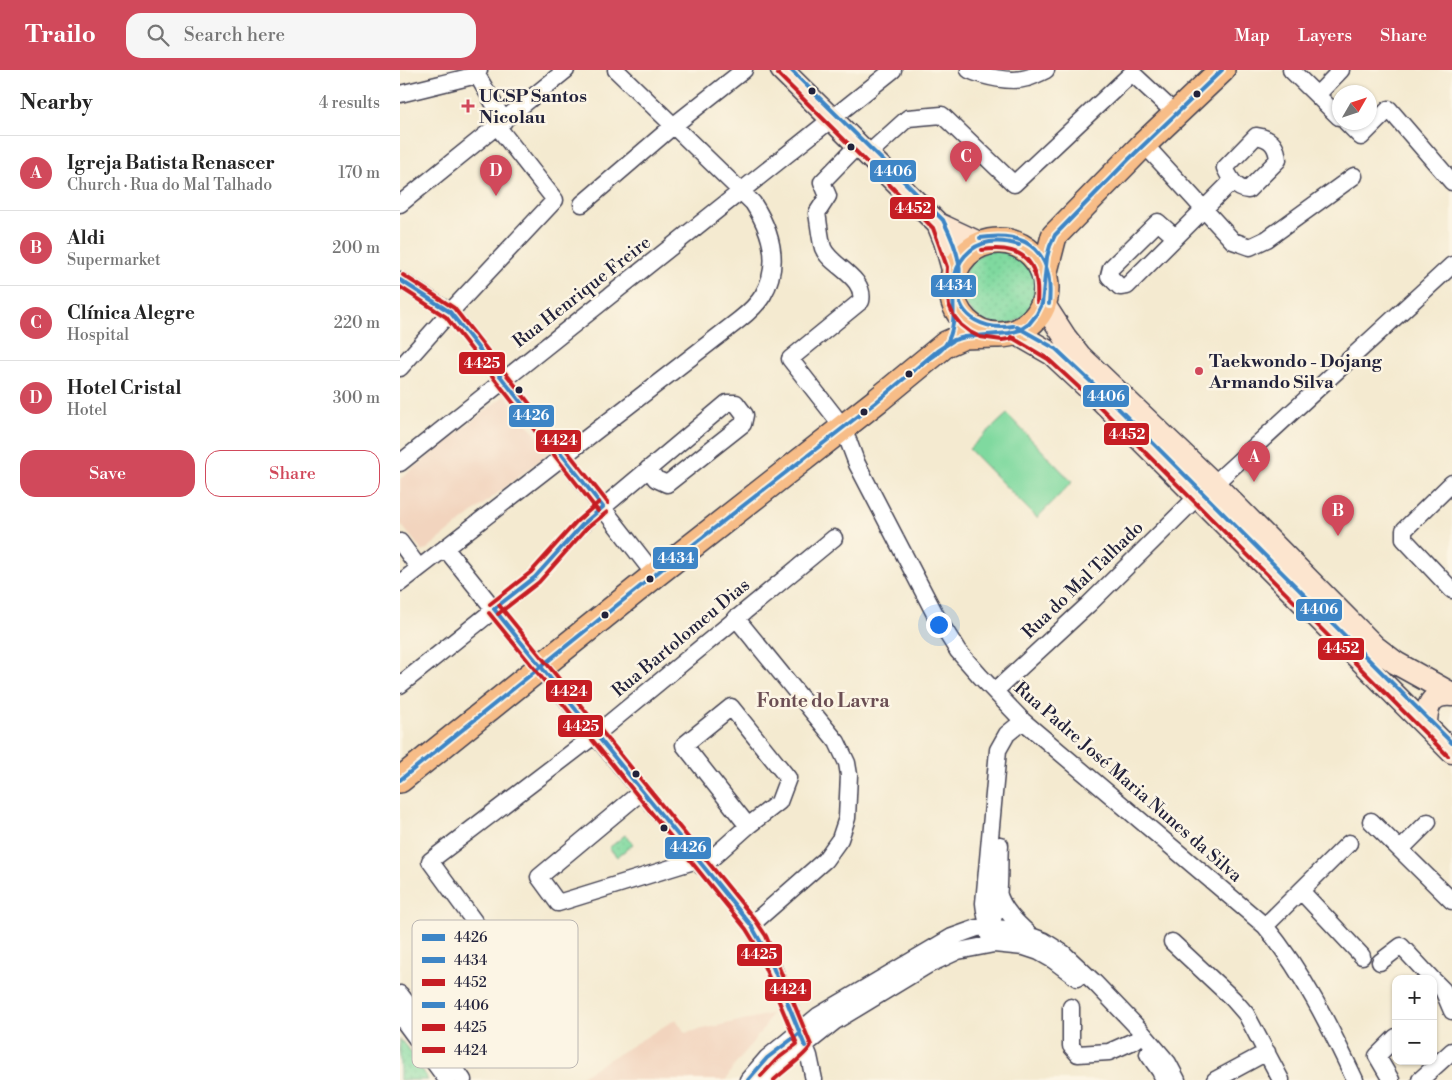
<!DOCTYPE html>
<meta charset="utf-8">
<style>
body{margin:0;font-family:"Libre Bodoni",serif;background:#f6f6f6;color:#222}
.controls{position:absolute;right:15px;bottom:15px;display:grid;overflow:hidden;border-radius:10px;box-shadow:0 1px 4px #0004}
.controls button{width:45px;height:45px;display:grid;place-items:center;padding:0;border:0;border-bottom:1px solid #e0e0e0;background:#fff;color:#222;font:25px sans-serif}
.compass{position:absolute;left:932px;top:15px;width:45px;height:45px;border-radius:50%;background:#fff;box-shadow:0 1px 4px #0004;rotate:51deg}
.you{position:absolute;left:538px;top:554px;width:18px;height:18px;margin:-12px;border:4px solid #fff;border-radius:50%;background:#1a73e8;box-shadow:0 0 0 8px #1a73e833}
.badge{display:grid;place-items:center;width:32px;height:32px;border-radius:50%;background:#d1495b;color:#fff;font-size:16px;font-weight:700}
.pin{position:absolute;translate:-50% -41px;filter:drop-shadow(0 1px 2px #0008)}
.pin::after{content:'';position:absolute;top:26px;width:18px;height:15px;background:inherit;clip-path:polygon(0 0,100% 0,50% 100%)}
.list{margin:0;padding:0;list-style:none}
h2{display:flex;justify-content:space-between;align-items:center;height:65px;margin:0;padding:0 20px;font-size:21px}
h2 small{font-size:16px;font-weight:400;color:#767676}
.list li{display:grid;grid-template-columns:32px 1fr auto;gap:15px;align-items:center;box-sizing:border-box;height:75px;padding:0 20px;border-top:1px solid #e0e0e0}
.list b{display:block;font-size:19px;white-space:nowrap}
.list p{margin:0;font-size:16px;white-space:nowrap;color:#767676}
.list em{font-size:16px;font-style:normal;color:#767676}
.actions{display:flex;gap:10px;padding:15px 20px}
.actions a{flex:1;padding:11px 0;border:1px solid #d1495b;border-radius:15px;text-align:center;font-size:18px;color:#d1495b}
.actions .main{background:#d1495b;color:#fff}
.icon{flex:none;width:28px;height:28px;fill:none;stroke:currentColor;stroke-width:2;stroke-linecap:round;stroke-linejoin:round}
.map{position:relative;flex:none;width:1052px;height:1010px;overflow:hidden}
header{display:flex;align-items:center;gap:30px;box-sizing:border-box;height:70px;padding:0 25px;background:#d1495b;color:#fff}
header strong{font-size:24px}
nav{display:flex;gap:28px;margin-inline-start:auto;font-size:18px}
.search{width:350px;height:45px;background:#f6f6f6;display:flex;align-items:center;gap:12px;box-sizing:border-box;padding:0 18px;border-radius:15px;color:#767676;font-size:19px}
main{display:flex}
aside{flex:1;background:#fff}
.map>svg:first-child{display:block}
.built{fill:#f2d4be}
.green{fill:url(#green-dots);stroke:#507e6d}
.pitch{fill:#7fd99f;stroke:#507e6d}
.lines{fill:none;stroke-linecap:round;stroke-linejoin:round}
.street-casing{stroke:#424051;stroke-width:19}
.secondary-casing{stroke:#424051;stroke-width:25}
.primary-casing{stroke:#424051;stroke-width:28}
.street{stroke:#fff;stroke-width:16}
.secondary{stroke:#fce5cf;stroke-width:22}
.primary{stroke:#f7bd88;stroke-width:25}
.bus-1-casing{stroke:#fcf5e5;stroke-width:8}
.bus-2-casing{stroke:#fcf5e5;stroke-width:8}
.bus-3-casing{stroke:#fcf5e5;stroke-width:8}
.bus-4-casing{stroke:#fcf5e5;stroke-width:8}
.bus-5-casing{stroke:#fcf5e5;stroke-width:8}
.bus-6-casing{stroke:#fcf5e5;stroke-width:8}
.bus-1{stroke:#3d85c6;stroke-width:4}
.bus-2{stroke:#3d85c6;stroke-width:4}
.bus-3{stroke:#c61d23;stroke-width:4}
.bus-4{stroke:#3d85c6;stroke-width:4}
.bus-5{stroke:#c61d23;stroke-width:4}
.bus-6{stroke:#c61d23;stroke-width:4}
.bus-dot{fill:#22223b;stroke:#fcf5e5;stroke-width:2}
.poi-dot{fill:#d1495b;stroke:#fcf5e5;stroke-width:2}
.labels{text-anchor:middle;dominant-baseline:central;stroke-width:5;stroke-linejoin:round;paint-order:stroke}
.poi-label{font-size:18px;font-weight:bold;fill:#22223b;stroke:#fcf5e5;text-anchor:start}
.street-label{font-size:18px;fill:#22223b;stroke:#fcf5e5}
.neighbourhood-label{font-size:19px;font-weight:bold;fill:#6b4e54;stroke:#fcf5e5}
.key{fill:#fcf5e5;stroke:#bbb6b2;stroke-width:1}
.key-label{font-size:14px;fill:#22223b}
.line-badge{stroke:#fcf5e5;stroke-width:2}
.badge-label{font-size:14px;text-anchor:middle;font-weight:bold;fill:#fff}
</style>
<header>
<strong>Trailo</strong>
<div class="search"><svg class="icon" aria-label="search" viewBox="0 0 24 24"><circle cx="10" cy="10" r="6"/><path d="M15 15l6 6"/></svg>Search here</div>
<nav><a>Map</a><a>Layers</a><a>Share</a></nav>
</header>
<main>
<aside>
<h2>Nearby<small>4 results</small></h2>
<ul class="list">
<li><span class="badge">A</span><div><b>Igreja Batista Renascer</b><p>Church · Rua do Mal Talhado</p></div><em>170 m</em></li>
<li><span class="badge">B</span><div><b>Aldi</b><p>Supermarket</p></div><em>200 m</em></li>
<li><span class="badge">C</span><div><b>Clínica Alegre</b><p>Hospital</p></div><em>220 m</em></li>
<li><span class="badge">D</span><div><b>Hotel Cristal</b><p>Hotel</p></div><em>300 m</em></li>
</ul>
<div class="actions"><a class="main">Save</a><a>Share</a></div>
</aside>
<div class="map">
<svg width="1052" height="1010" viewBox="0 0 1052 1010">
<defs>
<pattern id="green-dots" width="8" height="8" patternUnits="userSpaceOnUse" patternTransform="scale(1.25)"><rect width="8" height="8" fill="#7fd99f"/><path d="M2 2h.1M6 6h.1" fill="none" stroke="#6dba8a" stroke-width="1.8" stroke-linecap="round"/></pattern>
</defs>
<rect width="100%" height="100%" fill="#fcf5e5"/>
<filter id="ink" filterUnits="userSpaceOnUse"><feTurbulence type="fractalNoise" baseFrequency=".02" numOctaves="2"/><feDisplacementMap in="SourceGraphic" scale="10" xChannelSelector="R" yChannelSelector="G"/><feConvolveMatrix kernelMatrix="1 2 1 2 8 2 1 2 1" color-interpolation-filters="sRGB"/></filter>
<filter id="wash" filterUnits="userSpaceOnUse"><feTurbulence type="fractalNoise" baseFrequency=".0096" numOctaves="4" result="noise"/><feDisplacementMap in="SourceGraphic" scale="20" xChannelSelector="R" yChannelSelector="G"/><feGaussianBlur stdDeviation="1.12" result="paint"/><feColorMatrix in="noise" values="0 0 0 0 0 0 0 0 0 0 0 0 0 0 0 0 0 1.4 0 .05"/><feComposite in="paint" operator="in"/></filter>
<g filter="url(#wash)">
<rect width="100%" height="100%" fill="#f4ead0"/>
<path class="built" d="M105 325 150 382 23 482 0 453V409Z
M371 944 365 956 332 999 326 1010H175L276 949 285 963Z"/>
<path class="green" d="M562 217a38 38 0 1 1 76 0a38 38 0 1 1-76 0Z
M225 765 233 774 217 787 209 778Z
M0 969 13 985 28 1010H0Z"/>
<path class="pitch" d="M607 344 672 412 637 448 569 379Z"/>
</g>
<g filter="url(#ink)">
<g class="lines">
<defs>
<path id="street" d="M79 0 77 5 104 51
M569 0C584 7 611 13 627 8 634 6 640 3 646 0
M891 0 939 47
M0 24 77 5
M917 25 941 0
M946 52 961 67 989 39 1052 112
M856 66C871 68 877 76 878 90L848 120C835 119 830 108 825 98Z
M744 74 833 171 850 177 867 169 954 106
M457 76 422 112 428 126 417 143C419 154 420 168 423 178 430 196 466 207 461 231L390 289 443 357 457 394 536 546 558 581 580 606 623 651 865 856C903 902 930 957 955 1010
M467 85 508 48 542 45 614 114 732 3 776 44
M0 134 166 0
M182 134 273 56 344 0
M775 167 758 152 711 198 709 206 720 217 727 216 832 111
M0 210 50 242 255 505
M0 298 50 242 155 130 97 56
M0 393 493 0
M1052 413 1004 460V469L1052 520
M814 414 1052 195
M0 472 19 498
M45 478 195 665 351 855 368 885 405 976 409 986 414 1010
M0 513 339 250C348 243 357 235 363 225 381 194 371 161 353 133L216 0
M336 548 437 672 447 693 449 705 447 748 440 769 425 790 351 855
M0 615 135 507 182 455 327 333H336L345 345 343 354 267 414 256 409 248 399
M595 621 688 535 797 427
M241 722 139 807 158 833 297 790
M971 751 1052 831
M1001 779 1028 752
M302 797 348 756 379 732 388 708 331 637 284 675 348 756
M901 821 962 886
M598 822C602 839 617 853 629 864
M865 856 949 773
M589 857C603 833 598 801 600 775
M589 867C589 855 585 845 584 833L598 680 607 664 623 651
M772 872 833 929 846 944 881 1010
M980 892 1001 876 1032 909
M1033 910 1043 920 1052 941
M0 924 36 971 63 1010
M140 925 122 917 30 791 195 665 434 468
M671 937V976L678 984 709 982 736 970
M0 946 47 1010
M748 984 760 1001 764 1010
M348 1010 367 988 418 946 552 867 577 858 589 857 612 860 623 863 644 871 663 883 695 913 739 959 768 993 777 1010
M365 1010 380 995 434 952 528 895 558 881 594 874 624 877 639 882 653 890 677 908
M815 1010 867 982
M991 1010 977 986 996 967
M1020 1010 1052 981"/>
<path id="secondary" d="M382 0 538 154 581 174
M538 154 545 171 554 203
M643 233 665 267 680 286 814 414 975 577 996 593 1052 624
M614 262 652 284 701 330 1052 682
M1026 656C1026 637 1030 623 1052 625"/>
<path id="primary" d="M552 218a47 47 0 1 1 94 0a47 47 0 1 1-94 0Z
M644 205 654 166 744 74 822 0
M0 710 255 505 478 330 546 274 564 266 595 265"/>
</defs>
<use href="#street" class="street-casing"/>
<use href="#secondary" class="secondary-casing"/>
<use href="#primary" class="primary-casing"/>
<use href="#street" class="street"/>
<use href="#secondary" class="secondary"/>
<use href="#primary" class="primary"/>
<defs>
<path id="bus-1" d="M0 210 50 242 203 437
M94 539 351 855 368 885 405 976
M94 539 135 507 182 455 203 437
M348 1010 367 988 400 963"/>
<path id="bus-2" d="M522 294C530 288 541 283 546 274 565 244 538 207 571 180 585 169 602 170 619 175
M0 710 262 499 475 333 537 281 554 270 565 267 609 263 620 260 629 254 637 244 642 234 647 187 650 176 655 165 728 90 822 0"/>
<path id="bus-3" d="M378 4 533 158 547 197 546 219 549 235 554 246 561 255 570 262 580 267 602 270 615 268
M582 180C623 174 640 192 637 232
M611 267 648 289 697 334 1048 686"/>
<path id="bus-4" d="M391 0 543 150C550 164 557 179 559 194 561 203 558 209 558 217 557 250 587 260 613 256
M580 168C630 160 654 184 649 234
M617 257 656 279 705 325 1052 673"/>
<path id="bus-5" d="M0 217 46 247 198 441
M89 543 346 859 354 872 397 974 376 990 361 1006
M98 544 139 512 186 459 207 442"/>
<path id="bus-6" d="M3 205 54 238 208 433
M90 534 131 502 177 451 199 432
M99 535 356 851 366 866 411 975C409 983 382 1002 374 1010"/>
</defs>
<use href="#bus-1" class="bus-1-casing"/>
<use href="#bus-2" class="bus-2-casing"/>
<use href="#bus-3" class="bus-3-casing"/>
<use href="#bus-4" class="bus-4-casing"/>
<use href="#bus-5" class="bus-5-casing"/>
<use href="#bus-6" class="bus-6-casing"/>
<use href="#bus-1" class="bus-1"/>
<use href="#bus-2" class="bus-2"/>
<use href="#bus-3" class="bus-3"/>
<use href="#bus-4" class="bus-4"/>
<use href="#bus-5" class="bus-5"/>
<use href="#bus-6" class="bus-6"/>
</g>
</g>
<g class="bus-dot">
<circle cx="412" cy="21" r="4.5"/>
<circle cx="797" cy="24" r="4.5"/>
<circle cx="451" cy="77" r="4.5"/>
<circle cx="509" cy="304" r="4.5"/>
<circle cx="119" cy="320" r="4.5"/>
<circle cx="464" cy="342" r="4.5"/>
<circle cx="250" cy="509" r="4.5"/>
<circle cx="205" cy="545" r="4.5"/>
<circle cx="236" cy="704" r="4.5"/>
<circle cx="264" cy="758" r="4.5"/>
</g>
<g class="poi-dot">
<path d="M65.5 28.5h5v5h5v5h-5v5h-5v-5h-5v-5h5z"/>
<circle cx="799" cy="301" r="5"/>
</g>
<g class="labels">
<g class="poi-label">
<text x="79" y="26">UCSP Santos<tspan x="79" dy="21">Nicolau</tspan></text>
<text x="809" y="291">Taekwondo - Dojang<tspan x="809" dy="21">Armando Silva</tspan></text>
</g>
<g class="street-label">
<text transform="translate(182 222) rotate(-38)">Rua Henrique Freire</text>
<text transform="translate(683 510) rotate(-44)">Rua do Mal Talhado</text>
<text transform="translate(281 568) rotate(-40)">Rua Bartolomeu Dias</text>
<text transform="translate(728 712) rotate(41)">Rua Padre José Maria Nunes da Silva</text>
</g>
<g class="neighbourhood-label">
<text x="423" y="631">Fonte do Lavra</text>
</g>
</g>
<rect x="12" y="850" width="166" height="148" rx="8" class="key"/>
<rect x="22" y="864" width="23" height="7" fill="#3d85c6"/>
<rect x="22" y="887" width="23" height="6" fill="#3d85c6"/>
<rect x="22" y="909" width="23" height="7" fill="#c61d23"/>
<rect x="22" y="932" width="23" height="6" fill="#3d85c6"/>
<rect x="22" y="954" width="23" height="7" fill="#c61d23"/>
<rect x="22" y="977" width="23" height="6" fill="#c61d23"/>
<g class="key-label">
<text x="54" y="872">4426</text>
<text x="54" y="895">4434</text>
<text x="54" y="917">4452</text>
<text x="54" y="940">4406</text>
<text x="54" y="962">4425</text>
<text x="54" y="985">4424</text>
</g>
<g class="line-badge">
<rect x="469" y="89" width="48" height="24" rx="5" fill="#3d85c6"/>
<rect x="489" y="126" width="47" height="24" rx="5" fill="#c61d23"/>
<rect x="530" y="204" width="47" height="24" rx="5" fill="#3d85c6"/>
<rect x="58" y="281" width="48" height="24" rx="5" fill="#c61d23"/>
<rect x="682" y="314" width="48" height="24" rx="5" fill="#3d85c6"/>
<rect x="108" y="334" width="47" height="24" rx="5" fill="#3d85c6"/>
<rect x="703" y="352" width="47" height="24" rx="5" fill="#c61d23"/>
<rect x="135" y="359" width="47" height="24" rx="5" fill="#c61d23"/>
<rect x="252" y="476" width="47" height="24" rx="5" fill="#3d85c6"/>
<rect x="895" y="528" width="48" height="24" rx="5" fill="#3d85c6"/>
<rect x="917" y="567" width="48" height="24" rx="5" fill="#c61d23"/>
<rect x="145" y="609" width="48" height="24" rx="5" fill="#c61d23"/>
<rect x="157" y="644" width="47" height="24" rx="5" fill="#c61d23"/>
<rect x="264" y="766" width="48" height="24" rx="5" fill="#3d85c6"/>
<rect x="336" y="873" width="47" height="24" rx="5" fill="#c61d23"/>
<rect x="364" y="908" width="48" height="24" rx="5" fill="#c61d23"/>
</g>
<g class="badge-label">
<text x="493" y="106">4406</text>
<text x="513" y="143">4452</text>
<text x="554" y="220">4434</text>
<text x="82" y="298">4425</text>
<text x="706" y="331">4406</text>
<text x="131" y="350">4426</text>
<text x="727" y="369">4452</text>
<text x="159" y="375">4424</text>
<text x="276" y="493">4434</text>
<text x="919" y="544">4406</text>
<text x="941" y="583">4452</text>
<text x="169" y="626">4424</text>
<text x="181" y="661">4425</text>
<text x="288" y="782">4426</text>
<text x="359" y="889">4425</text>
<text x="388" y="924">4424</text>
</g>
</svg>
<div class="controls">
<button>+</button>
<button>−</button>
</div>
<svg class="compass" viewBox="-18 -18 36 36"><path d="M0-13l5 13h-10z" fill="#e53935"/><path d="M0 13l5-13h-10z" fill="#767676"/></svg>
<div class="you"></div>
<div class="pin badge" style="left:854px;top:412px">A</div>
<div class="pin badge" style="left:938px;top:466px">B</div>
<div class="pin badge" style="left:566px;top:112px">C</div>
<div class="pin badge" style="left:96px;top:126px">D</div>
</div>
</main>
